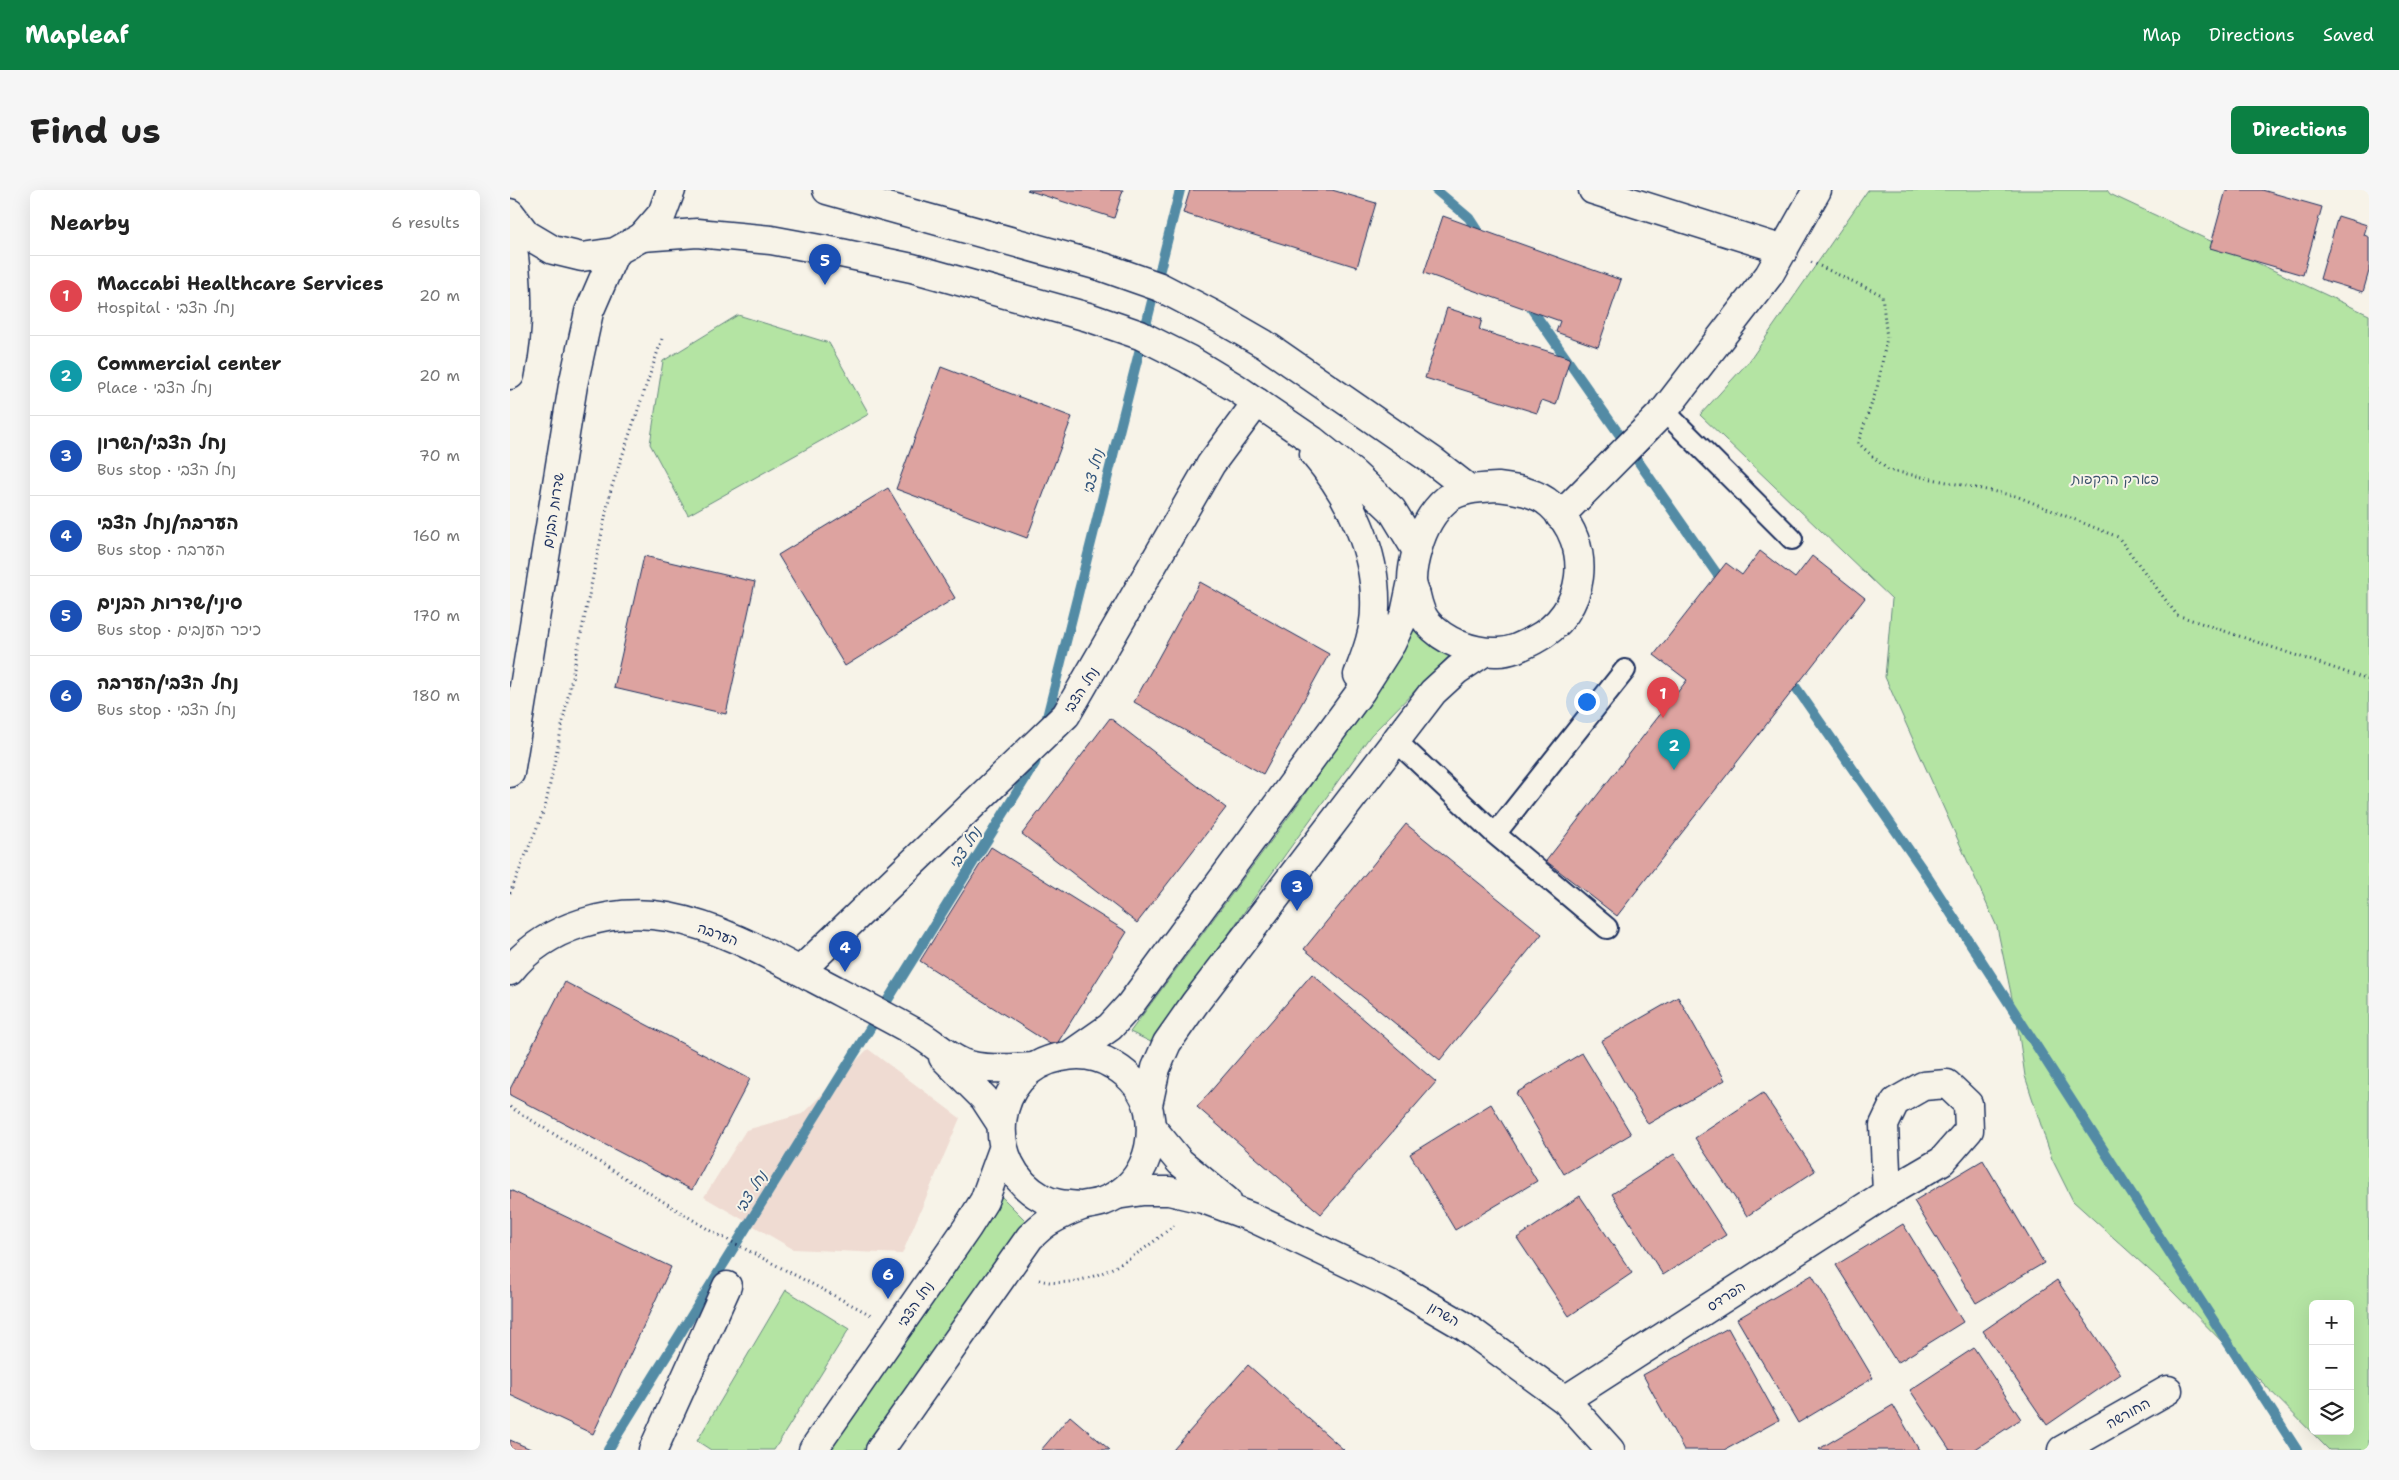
<!DOCTYPE html>
<meta charset="utf-8">
<style>
body{margin:0;font-family:"Shantell Sans","Playpen Sans Hebrew",sans-serif;background:#f6f6f6;color:#222}
.controls{position:absolute;right:15px;bottom:15px;display:grid;overflow:hidden;border-radius:8px;box-shadow:0 5px 20px #0002}
.controls button{width:45px;height:45px;display:grid;place-items:center;padding:0;border:0;border-bottom:1px solid #e0e0e0;background:#fff;color:#222;font:25px sans-serif}
.you{position:absolute;left:1076px;top:511px;width:18px;height:18px;margin:-12px;border:4px solid #fff;border-radius:50%;background:#1a73e8;box-shadow:0 0 0 8px #1a73e833}
.badge{display:grid;place-items:center;width:32px;height:32px;border-radius:50%;background:#0b8043;color:#fff;font-size:16px;font-weight:700}
.pin{position:absolute;translate:-50% -41px;filter:drop-shadow(0 1px 2px #0008)}
.pin::after{content:'';position:absolute;top:26px;width:18px;height:15px;background:inherit;clip-path:polygon(0 0,100% 0,50% 100%)}
.list{margin:0;padding:0;list-style:none}
h2{display:flex;justify-content:space-between;align-items:center;height:65px;margin:0;padding:0 20px;font-size:21px}
h2 small{font-size:16px;font-weight:400;color:#767676}
.list li{display:grid;grid-template-columns:32px 1fr auto;gap:15px;align-items:center;box-sizing:border-box;height:80px;padding:0 20px;border-top:1px solid #e0e0e0}
.list b{display:block;font-size:19px;white-space:nowrap}
.list p{margin:0;font-size:16px;white-space:nowrap;color:#767676}
.list em{font-size:16px;font-style:normal;color:#767676}
.icon{flex:none;width:28px;height:28px;fill:none;stroke:currentColor;stroke-width:2;stroke-linecap:round;stroke-linejoin:round}
.map{position:relative;flex:none;width:1859px;height:1260px;overflow:hidden;border-radius:8px}
header{display:flex;align-items:center;gap:30px;box-sizing:border-box;height:70px;padding:0 25px;background:#0b8043;color:#fff}
header strong{font-size:24px}
nav{display:flex;gap:28px;margin-inline-start:auto;font-size:18px}
.intro{display:flex;align-items:center;justify-content:space-between;box-sizing:border-box;height:120px;padding:0 30px}
h1{margin:0;font-size:35px}
.button{padding:12px 22px;border-radius:8px;background:#0b8043;color:#fff;font-size:18px;font-weight:700}
main{display:flex;gap:30px;padding:0 30px}
aside{flex:1;background:#fff;border-radius:8px;box-shadow:0 5px 20px #0002}
.map>svg:first-child{display:block}
.built{fill:#efdbd2}
.green{fill:#b4e4a3;stroke:#688a80;fill-rule:evenodd}
.lines{fill:none;stroke-linecap:round;stroke-linejoin:round}
.stream{stroke:#538ba5;stroke-width:10}
.building{fill:#dda3a0;stroke:#1b2f5e}
.service-casing{stroke:#1b2f5e;stroke-width:24}
.minor-casing{stroke:#1b2f5e;stroke-width:31}
.tertiary-casing{stroke:#1b2f5e;stroke-width:31}
.secondary-casing{stroke:#1b2f5e;stroke-width:31}
.path{stroke:#1b2f5e;stroke-width:3;stroke-dasharray:1 4;stroke-linecap:butt}
.service{stroke:#f7f3e8;stroke-width:20}
.minor{stroke:#f7f3e8;stroke-width:28}
.tertiary{stroke:#f7f3e8;stroke-width:28}
.secondary{stroke:#f7f3e8;stroke-width:28}
.labels{text-anchor:middle;dominant-baseline:central;stroke-width:4;stroke-linejoin:round;paint-order:stroke}
.park-label{font-size:14px;fill:#3a536c;stroke:#f7f3e8}
.street-label{font-size:14px;fill:#1b2f5e;stroke:#f7f3e8}
.water-label{font-size:15px;font-style:italic;fill:#32557c;stroke:#f7f3e8}
</style>
<header>
<strong>Mapleaf</strong>
<nav><a>Map</a><a>Directions</a><a>Saved</a></nav>
</header>
<div class="intro"><h1>Find us</h1><a class="button">Directions</a></div>
<main>
<aside>
<h2>Nearby<small>6 results</small></h2>
<ul class="list">
<li><span class="badge" style="background:#e0444e">1</span><div><b>Maccabi Healthcare Services</b><p>Hospital · נחל הצבי</p></div><em>20 m</em></li>
<li><span class="badge" style="background:#0f9aa8">2</span><div><b>Commercial center</b><p>Place · נחל הצבי</p></div><em>20 m</em></li>
<li><span class="badge" style="background:#1a4fb4">3</span><div><b>נחל הצבי/השרון</b><p>Bus stop · נחל הצבי</p></div><em>70 m</em></li>
<li><span class="badge" style="background:#1a4fb4">4</span><div><b>הערבה/נחל הצבי</b><p>Bus stop · הערבה</p></div><em>160 m</em></li>
<li><span class="badge" style="background:#1a4fb4">5</span><div><b>סיני/שדרות הבנים</b><p>Bus stop · כיכר הענבים</p></div><em>170 m</em></li>
<li><span class="badge" style="background:#1a4fb4">6</span><div><b>נחל הצבי/הערבה</b><p>Bus stop · נחל הצבי</p></div><em>180 m</em></li>
</ul>
</aside>
<div class="map">
<svg width="1859" height="1260" viewBox="0 0 1859 1260">
<rect width="100%" height="100%" fill="#f7f3e8"/>
<filter id="ink" filterUnits="userSpaceOnUse"><feTurbulence type="fractalNoise" baseFrequency=".02" numOctaves="2"/><feDisplacementMap in="SourceGraphic" scale="10" xChannelSelector="R" yChannelSelector="G"/><feConvolveMatrix kernelMatrix="1 2 1 2 8 2 1 2 1" color-interpolation-filters="sRGB"/></filter>
<g filter="url(#ink)">
<path class="built" d="M358 859 450 928 392 1064 283 1059 194 1007 236 940 292 924Z"/>
<path class="green" d="M1358 0H1597L1600 4 1859 125V1260H1819L1657 1096 1563 1011 1542 969 1515 886 1507 832 1487 737 1375 487 1382 409 1190 225 1240 170ZM1803 1114H1840V1241H1803Z
M228 125 319 153 359 224 178 325 140 254 153 171Z
M911 425 950 455 861 545 641 852 620 842 783 621 893 462Z
M492 1007 520 1035 363 1260H310L461 1042Z
M276 1100 339 1139 264 1260H201L187 1251Z"/>
<g class="lines">
<path class="stream" d="M926 0 959 28 972 48
M1016 111 1214 394
M1278 486 1413 680 1787 1260
M535 535 670 0
M98 1260 525 573 529 561"/>
</g>
<path class="building" d="M517 0H613L604 28Z
M680 0H822L866 13 847 77 673 23Z
M1716 0H1752L1812 17 1793 85 1700 58Z
M933 26 1111 90 1088 157 1046 142 1050 131 914 83Z
M1828 26 1857 35 1854 45 1859 47V81L1853 102 1810 89Z
M937 118 972 129 969 140 1060 168 1046 215 1032 210 1027 223 915 188Z
M431 177 562 227 517 348 386 299Z
M378 298 445 408 335 476 268 365Z
M1250 361 1285 388 1302 366 1355 408 1107 726 1036 671 1177 490 1144 465 1216 373 1232 385Z
M134 366 245 392 216 524 104 498Z
M690 392 819 464 753 584 624 512Z
M600 528 716 618 627 733 512 644Z
M896 634 1032 744 930 870 794 759Z
M481 657 617 742 545 857 410 771Z
M802 784 926 892 811 1024 687 917Z
M55 792 240 889 182 1000 0 905V899Z
M1168 807 1215 890 1138 934 1091 851Z
M1072 863 1121 944 1054 984 1006 903Z
M1253 903 1305 981 1237 1026 1185 948Z
M981 914 1027 991 945 1040 900 964Z
M1164 964 1216 1045 1153 1085 1102 1004Z
M1473 970 1534 1073 1466 1113 1404 1011Z
M0 1000 161 1077 83 1244 0 1205Z
M1070 1006 1122 1083 1059 1126 1007 1048Z
M1393 1034 1453 1132 1387 1173 1326 1075Z
M1302 1085 1363 1188 1288 1233 1227 1129Z
M1547 1090 1611 1184 1537 1235 1473 1141Z
M1218 1138 1269 1230 1215 1260H1174L1133 1185Z
M1464 1158 1511 1229 1464 1260H1440L1400 1200Z
M738 1175 834 1260H663Z
M1383 1215 1409 1260H1310L1309 1259Z
M560 1226 600 1260H531Z
M0 1250 23 1260H0Z"/>
<g class="lines">
<defs>
<path id="service" d="M1154 221 1282 349
M885 550 985 644 1097 738
M985 644 1115 480"/>
<path id="minor" d="M1083 0 1274 60
M1050 326 1154 221 1259 85 1307 0
M0 781C35 736 103 717 158 727 210 737 258 764 305 789 339 807 374 825 408 844 423 852 437 867 453 873 473 881 503 878 524 877
M290 781 556 525 701 274 747 212
M433 867 474 908 491 934
M642 938 670 972 717 1011
M606 1005 633 1001H659L693 1009 741 1027 880 1093 954 1136 1055 1210 1100 1260
M1055 1210 1377 1003 1432 971 1459 940 1458 914 1437 894 1413 896 1385 912 1374 935 1377 1003
M143 1260 217 1096
M1552 1260 1658 1200"/>
<path id="tertiary" d="M317 0 593 77 650 97 702 124 754 154 923 271 959 299
M132 47 187 43 261 50 331 63 402 78 578 127 630 145 678 169 726 198 802 250 844 284 882 320 907 361
M804 264C840 306 867 362 865 418 865 441 856 464 848 485
M988 297C1005 299 1027 302 1041 315 1085 355 1077 423 1024 450 1012 456 1001 462 988 462 963 463 934 452 917 432 911 425 908 414 906 405 904 400 902 395 902 390 902 380 905 367 908 357 913 339 923 321 937 309 951 298 971 298 988 297Z
M560 865 600 837 620 815 851 501 881 454 895 424 902 391
M638 915 646 878 657 853 685 813 923 502 947 480 974 462
M303 1260 457 1038 474 1011 493 959
M370 1260 520 1047C526 1042 531 1036 538 1032 548 1026 561 1020 572 1016 579 1014 587 1014 594 1011 632 997 646 958 639 921 635 901 620 885 603 875 587 865 569 863 551 867 481 880 471 974 532 1008 544 1015 558 1015 572 1016"/>
<path id="secondary" d="M0 23 16 44 43 60 72 67 105 62 132 47 152 24 161 0
M0 36C8 89 11 133 0 185
M0 583 63 195 79 122 105 62"/>
</defs>
<use href="#service" class="service-casing"/>
<use href="#minor" class="minor-casing"/>
<use href="#tertiary" class="tertiary-casing"/>
<use href="#secondary" class="secondary-casing"/>
<path class="path" d="M1301 72 1372 105 1377 148 1367 198 1348 253 1378 280 1506 306 1608 347 1667 425 1859 490
M0 703 35 618 101 299 153 146
M0 917 201 1041 361 1125
M529 1090C577 1103 631 1064 665 1034"/>
<use href="#service" class="service"/>
<use href="#minor" class="minor"/>
<use href="#tertiary" class="tertiary"/>
<use href="#secondary" class="secondary"/>
</g>
</g>
<g class="labels">
<g class="park-label">
<text x="1605" y="289">פארק הרקפות</text>
</g>
<g class="street-label">
<text transform="translate(43 320) rotate(-81)">שדרות הבנים</text>
<text transform="translate(571 500) rotate(-58)">נחל הצבי</text>
<text transform="translate(208 744) rotate(20)">הערבה</text>
<text transform="translate(1216 1106) rotate(-33)">הפרדס</text>
<text transform="translate(405 1114) rotate(-56)">נחל הצבי</text>
<text transform="translate(934 1124) rotate(30)">השרון</text>
<text transform="translate(1618 1223) rotate(-29)">החורשה</text>
</g>
<g class="water-label">
<text transform="translate(583 282) rotate(-76)">נחל צבי</text>
<text transform="translate(455 658) rotate(-58)">נחל צבי</text>
<text transform="translate(241 1002) rotate(-58)">נחל צבי</text>
</g>
</g>
</svg>
<div class="controls">
<button>+</button>
<button>−</button>
<button><svg class="icon" aria-label="layers" viewBox="0 0 24 24"><path d="M12 4l9 5-9 5-9-5zM3 14l9 5 9-5"/></svg></button>
</div>
<div class="you"></div>
<div class="pin badge" style="left:1153px;top:528px;background:#e0444e">1</div>
<div class="pin badge" style="left:1164px;top:580px;background:#0f9aa8">2</div>
<div class="pin badge" style="left:787px;top:721px;background:#1a4fb4">3</div>
<div class="pin badge" style="left:335px;top:782px;background:#1a4fb4">4</div>
<div class="pin badge" style="left:315px;top:95px;background:#1a4fb4">5</div>
<div class="pin badge" style="left:378px;top:1109px;background:#1a4fb4">6</div>
</div>
</main>
